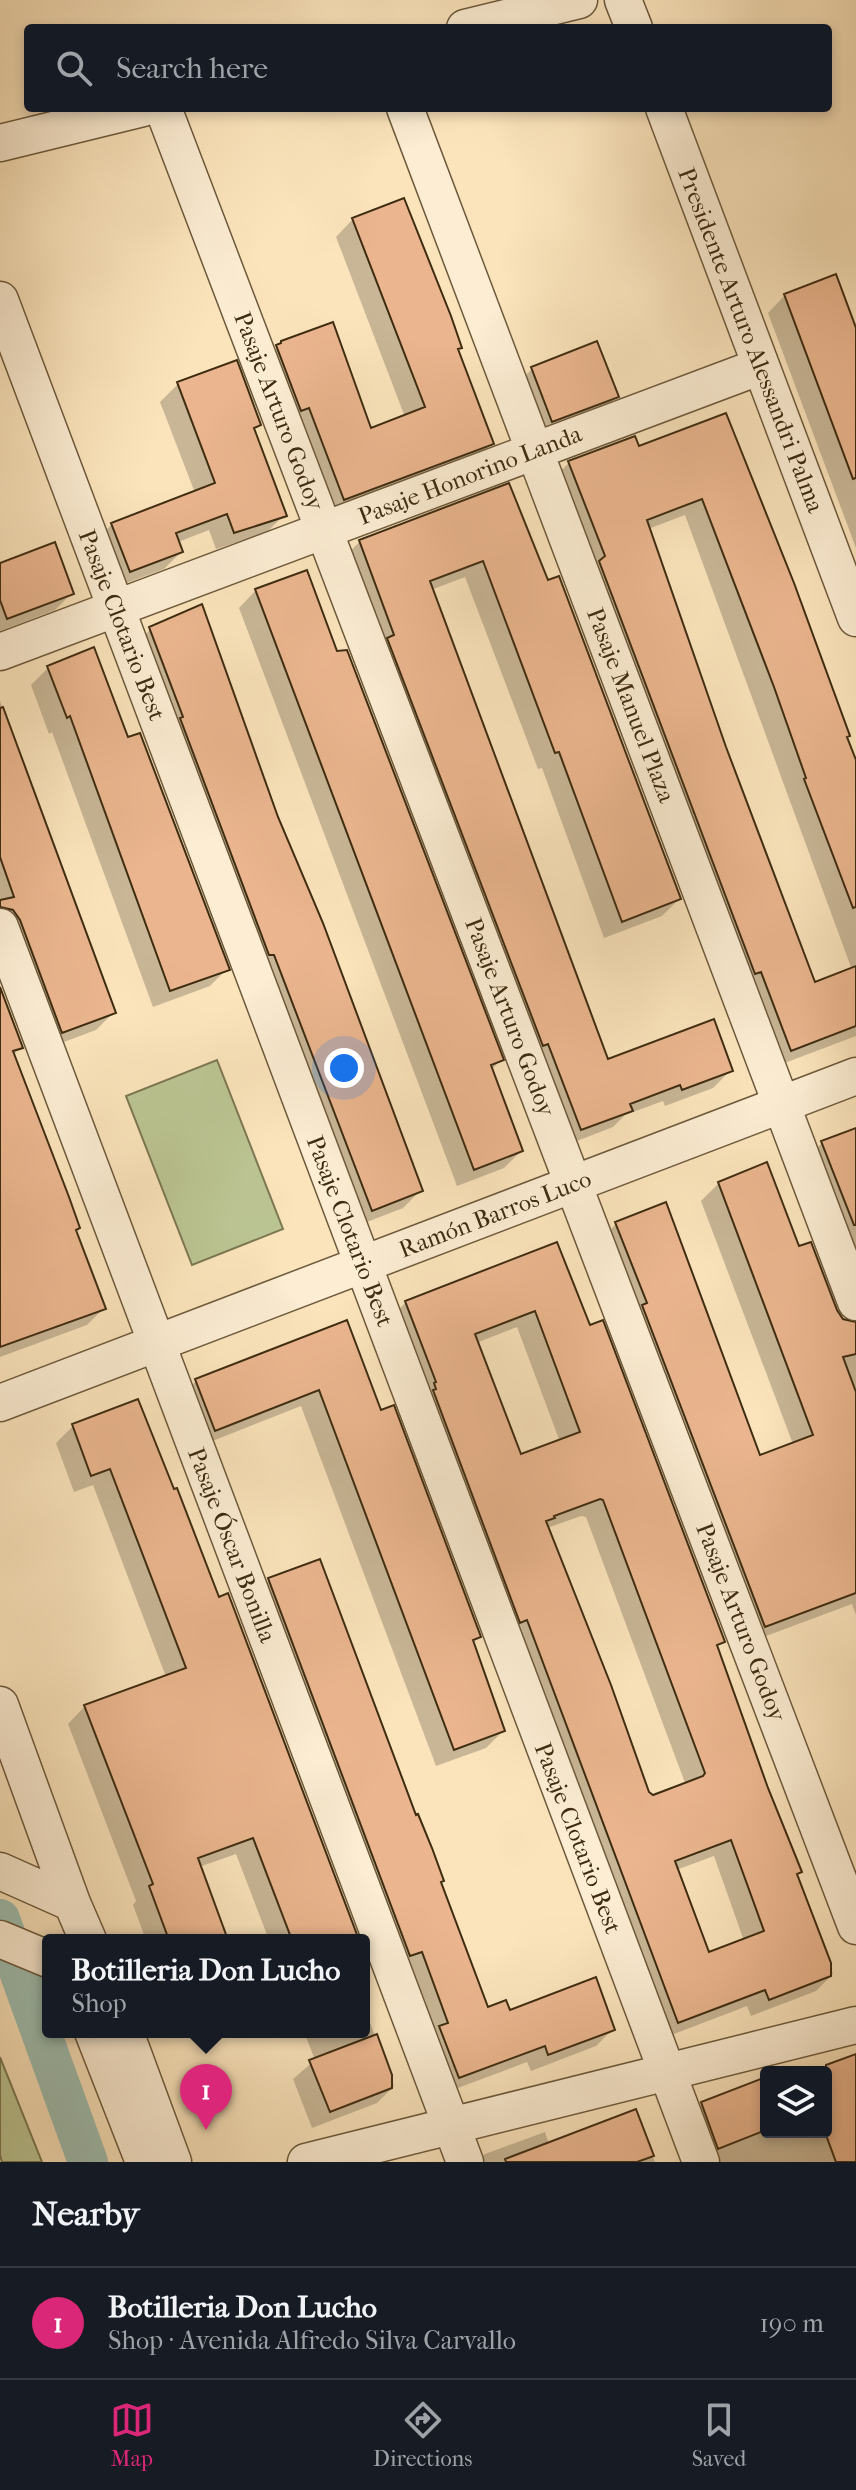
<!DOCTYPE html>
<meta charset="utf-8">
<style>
body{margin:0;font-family:"IM FELL French Canon",serif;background:#242831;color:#f1f3f6}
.controls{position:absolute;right:24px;bottom:24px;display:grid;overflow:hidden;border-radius:8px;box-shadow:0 4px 12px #0003}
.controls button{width:72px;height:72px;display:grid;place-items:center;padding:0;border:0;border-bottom:2px solid #363941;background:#171b24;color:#f1f3f6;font:40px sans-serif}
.you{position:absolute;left:344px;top:1068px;width:28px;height:28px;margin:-20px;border:6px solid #fff;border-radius:50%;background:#1a73e8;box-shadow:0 0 0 12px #1a73e833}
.badge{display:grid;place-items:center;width:52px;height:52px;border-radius:50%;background:#db2777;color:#fff;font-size:26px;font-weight:700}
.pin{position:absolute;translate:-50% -66px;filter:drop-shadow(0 2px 4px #0008)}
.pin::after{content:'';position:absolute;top:42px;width:28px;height:24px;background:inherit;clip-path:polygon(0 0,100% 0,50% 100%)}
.popup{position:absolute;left:42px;top:1934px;width:328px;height:104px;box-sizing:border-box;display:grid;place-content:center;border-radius:8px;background:#171b24;filter:drop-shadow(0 2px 6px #0005);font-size:26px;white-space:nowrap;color:#9ea1a6}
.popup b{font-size:30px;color:#f1f3f6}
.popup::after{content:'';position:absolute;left:50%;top:100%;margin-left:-16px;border:16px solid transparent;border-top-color:#171b24}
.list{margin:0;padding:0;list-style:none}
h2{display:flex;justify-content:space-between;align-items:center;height:104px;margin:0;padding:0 32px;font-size:34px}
h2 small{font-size:26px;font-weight:400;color:#9ea1a6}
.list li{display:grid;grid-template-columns:52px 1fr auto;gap:24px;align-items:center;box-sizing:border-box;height:112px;padding:0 32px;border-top:2px solid #363941}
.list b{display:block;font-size:30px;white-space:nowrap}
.list p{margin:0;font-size:26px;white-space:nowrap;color:#9ea1a6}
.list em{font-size:26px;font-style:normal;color:#9ea1a6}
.icon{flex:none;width:44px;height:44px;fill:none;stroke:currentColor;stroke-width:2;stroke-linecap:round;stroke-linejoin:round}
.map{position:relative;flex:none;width:856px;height:2162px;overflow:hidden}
.search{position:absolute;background:#171b24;box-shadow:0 4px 12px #0003;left:24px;right:24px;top:24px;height:88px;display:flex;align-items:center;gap:20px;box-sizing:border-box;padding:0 28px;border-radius:8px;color:#9ea1a6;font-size:30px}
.sheet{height:216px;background:#171b24}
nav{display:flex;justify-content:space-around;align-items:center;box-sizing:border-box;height:112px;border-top:2px solid #363941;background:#171b24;font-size:22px;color:#9ea1a6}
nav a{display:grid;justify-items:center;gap:4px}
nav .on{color:#db2777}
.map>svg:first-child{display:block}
.green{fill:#bbc593;stroke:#7c7852;stroke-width:2}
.shadow{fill:#0003;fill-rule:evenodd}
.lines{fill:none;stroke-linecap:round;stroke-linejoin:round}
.canal{stroke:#9fbfb1;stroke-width:40}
.building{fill:#ebb68f;stroke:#3e2c11;stroke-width:2;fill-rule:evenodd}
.minor-casing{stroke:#6d5a3c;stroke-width:39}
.minor{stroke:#fcedd3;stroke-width:36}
.labels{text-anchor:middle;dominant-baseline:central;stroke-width:8;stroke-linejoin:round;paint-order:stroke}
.street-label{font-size:24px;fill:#3e2c11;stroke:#fcedd3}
</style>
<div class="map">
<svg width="856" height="2162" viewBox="0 0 856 2162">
<rect width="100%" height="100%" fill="#fbe4bc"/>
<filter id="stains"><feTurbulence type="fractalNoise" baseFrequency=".0025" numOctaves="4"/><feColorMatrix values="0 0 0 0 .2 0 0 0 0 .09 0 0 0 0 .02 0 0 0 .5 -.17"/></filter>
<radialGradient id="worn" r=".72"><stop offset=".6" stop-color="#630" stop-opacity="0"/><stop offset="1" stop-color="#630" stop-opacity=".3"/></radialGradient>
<path class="green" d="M217 1060 283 1229 192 1265 126 1096Z
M0 2057 42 2162H2L0 2155Z"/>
<path class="shadow" d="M353 219 460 347 457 351 492 443 474 461 327 516 260 364 282 343 370 430 405 417 336 237Z
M785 295 856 333V548L768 313Z
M235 363 259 425 253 431 284 515 267 532 216 549 209 530 178 542 181 552 164 569 113 588 95 542 112 524 195 493 160 402 178 384Z
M532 369 617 396 600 414 535 438 515 386Z
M725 416 856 766V1036L774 1067 551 480 569 463 634 438 638 449ZM685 515 852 970 814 984 724 748 648 529Z
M508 486 679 899 662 916 604 938 542 768 538 769 465 577 431 590 607 1062 731 1070 713 1088 665 1106 663 1101 625 1115 613 1127 564 1146 343 559 360 541Z
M0 566 72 593 55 610 0 631Z
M256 590 336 654 501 1060 491 1070 521 1151 504 1168 457 1186 239 608Z
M151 629 277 817 420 1191 403 1208 354 1227 133 646Z
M48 668 127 740 227 969 210 986 153 1007 52 732 49 734 31 685Z
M0 701 114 1012 96 1030 45 1049 0 933Z
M0 992 21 1047 13 1055 74 1231 104 1308 87 1325 0 1357Z
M856 1130V1305L805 1160 822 1143Z
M719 1183 798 1249 841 1319 856 1324V1615L852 1604 747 1643 599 1241 616 1224 758 1457 793 1444 701 1201Z
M556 1244 723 1641 716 1648 796 1875 833 1974 816 1991 751 2016 747 2006 661 2039 389 1320 406 1302ZM517 1327 560 1442 520 1456 476 1343ZM581 1516 586 1517 685 1783 652 1797 647 1794 547 1528ZM714 1856 744 1941 708 1955 676 1870Z
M346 1322 380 1412 479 1637 472 1644 503 1731 486 1748 436 1766 301 1406 197 1447 179 1398 196 1381Z
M137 1401 357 1940H269L236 1854 199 1867 217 1940H146L133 1905 136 1901 68 1724 85 1706 166 1677 93 1485 74 1492 56 1443 73 1426Z
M269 1580 439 1883 487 2010 613 2029 596 2046 531 2071 527 2062 442 2094 251 1597Z
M364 1978 369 1992 364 1997Z
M364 2007 394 2086 377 2103 312 2128 293 2079 315 2060 304 2032H364Z
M853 2057 856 2065V2162H700L684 2121 702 2104 766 2088V2132H826V2072H814Z
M635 2112 655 2162H478L485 2154 545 2132 549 2145Z"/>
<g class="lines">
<path class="canal" d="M0 1919 88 2162"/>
</g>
<path class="building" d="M404 198 451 316 462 348 458 349 494 444 344 500 309 408 301 411 276 345 281 343V341L333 322 371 428 425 407 352 218Z
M836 274 856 328V478L853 479 784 294Z
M597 341 619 397 552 422 531 367Z
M237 360 261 425 254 428 287 516 234 533 227 514 176 533 183 552 130 572 111 523 215 483 177 382Z
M726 413 794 583 850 736 847 737 856 760V907L853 908 804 779 806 778 774 687 702 499 647 520 726 747 815 982 856 966V1026L791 1051 761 972 755 974 599 561 605 556 568 461 635 436 639 446Z
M509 483 548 580 559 576 681 899 622 922 559 752 555 753 483 561 430 581 608 1059 714 1019 733 1071 682 1090 680 1085 630 1104 633 1111 581 1130 548 1044 543 1046 387 638 394 635 359 540Z
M55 542 74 594 7 619 0 600V563Z
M307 570 337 651 347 650 504 1060 491 1065 523 1151 474 1170 255 589Z
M202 604 278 817 323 923 423 1191 372 1211 274 955H269L180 718 183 717 149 627Z
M94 647 128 737 140 733 230 970 170 991 70 716 67 718 47 666Z
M3 707 116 1013 62 1033 20 920 13 910 0 907V900L14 897 0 857V708Z
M0 987 23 1048 13 1051 69 1197 80 1228 76 1230 106 1309 0 1347Z
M856 1128V1225H854L821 1141Z
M767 1162 799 1246 811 1242 837 1310 843 1319 856 1322V1354L843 1357 856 1392V1593L765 1627 642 1305 647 1303 615 1222 666 1202 760 1455 813 1435 718 1182Z
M557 1242 590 1325 603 1320 725 1642 717 1645 768 1788 802 1872 797 1874 831 1963V1976L769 2000 765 1990 678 2023 527 1620 520 1623 433 1390 436 1389 434 1383 436 1382 405 1301ZM535 1311 580 1432 521 1454 475 1334ZM600 1499 603 1500 705 1773 703 1776 653 1795 649 1792 611 1685 546 1521 555 1518 554 1516ZM731 1840 764 1931 709 1952 675 1861Z
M347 1320 381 1410 394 1405 481 1637 473 1640 505 1731 454 1750 319 1390 215 1431 195 1379Z
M138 1399 174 1489 177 1488 219 1597 228 1593 359 1940H292L253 1838 198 1858 228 1940H169L149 1886 153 1884 84 1705 186 1668 110 1469 91 1476 72 1424Z
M320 1559 416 1815 418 1814 432 1848 444 1881 441 1882 488 2007 506 2000 510 2010 596 1977 615 2030 548 2055 545 2046 459 2078 439 2026 448 2023 422 1952 410 1956 268 1578Z
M377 2034 392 2075V2088L330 2112 309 2060Z
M856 2054V2162H836L826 2135V2065Z
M766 2077V2130L718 2149 701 2102Z
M636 2109 654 2156 637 2162H506L505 2159Z"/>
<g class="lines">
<defs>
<path id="minor" d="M623 0 634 28
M465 28 579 0
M163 108 856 1926
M405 108 856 1302
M664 108 856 618
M0 143 143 108
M0 300 701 2162
M0 652 761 366
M0 927 465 2162
M0 1403 856 1076
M0 1705 72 1903 88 1940
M0 1871 72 1903
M0 1939 48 1959
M93 2032 144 2162
M125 2032 173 2162
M306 2162 856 2025"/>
</defs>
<use href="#minor" class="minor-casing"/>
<use href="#minor" class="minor"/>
</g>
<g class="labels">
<g class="street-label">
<text transform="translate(751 340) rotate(69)">Presidente Arturo Alessandri Palma</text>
<text transform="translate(279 411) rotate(69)">Pasaje Arturo Godoy</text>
<text transform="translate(470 475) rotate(-21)">Pasaje Honorino Landa</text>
<text transform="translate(122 625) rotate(69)">Pasaje Clotario Best</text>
<text transform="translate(631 705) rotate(69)">Pasaje Manuel Plaza</text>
<text transform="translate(510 1017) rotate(69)">Pasaje Arturo Godoy</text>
<text transform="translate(495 1214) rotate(-21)">Ramón Barros Luco</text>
<text transform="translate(350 1231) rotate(69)">Pasaje Clotario Best</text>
<text transform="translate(232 1545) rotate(69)">Pasaje Óscar Bonilla</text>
<text transform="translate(741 1622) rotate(69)">Pasaje Arturo Godoy</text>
<text transform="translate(578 1838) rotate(69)">Pasaje Clotario Best</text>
</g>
</g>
<rect width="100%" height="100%" filter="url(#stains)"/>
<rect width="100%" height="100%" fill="url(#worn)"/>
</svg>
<div class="controls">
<button><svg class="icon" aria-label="layers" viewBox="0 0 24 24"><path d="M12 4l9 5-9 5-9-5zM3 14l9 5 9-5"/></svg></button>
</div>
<div class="you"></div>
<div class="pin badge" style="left:206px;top:2130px">1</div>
<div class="popup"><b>Botilleria Don Lucho</b>Shop</div>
<div class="search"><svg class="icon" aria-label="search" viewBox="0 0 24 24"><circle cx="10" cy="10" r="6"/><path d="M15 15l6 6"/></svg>Search here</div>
</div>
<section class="sheet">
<h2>Nearby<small></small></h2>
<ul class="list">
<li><span class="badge">1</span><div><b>Botilleria Don Lucho</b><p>Shop · Avenida Alfredo Silva Carvallo</p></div><em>190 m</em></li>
</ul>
</section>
<nav>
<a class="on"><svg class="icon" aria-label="map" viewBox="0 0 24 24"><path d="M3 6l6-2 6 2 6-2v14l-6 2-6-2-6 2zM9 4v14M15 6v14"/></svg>Map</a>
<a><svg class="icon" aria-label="directions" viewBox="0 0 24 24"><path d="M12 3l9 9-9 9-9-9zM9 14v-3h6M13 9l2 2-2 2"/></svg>Directions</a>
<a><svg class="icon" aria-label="saved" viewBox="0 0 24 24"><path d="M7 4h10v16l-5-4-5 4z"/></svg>Saved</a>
</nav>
